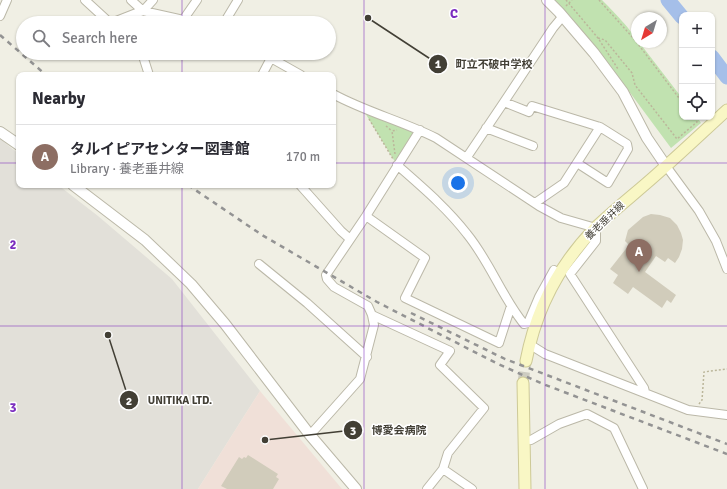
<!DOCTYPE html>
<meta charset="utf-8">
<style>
body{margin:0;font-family:Signika,"Noto Sans JP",sans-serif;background:#f7f7f7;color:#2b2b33}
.controls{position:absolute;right:12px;top:12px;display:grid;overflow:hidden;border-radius:8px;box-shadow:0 1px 3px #0004}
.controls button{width:36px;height:36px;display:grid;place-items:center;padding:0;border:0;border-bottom:1px solid #e1e1e2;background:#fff;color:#2b2b33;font:20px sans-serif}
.compass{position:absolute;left:631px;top:12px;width:36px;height:36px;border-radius:50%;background:#fff;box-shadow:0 1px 3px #0004;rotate:218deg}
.you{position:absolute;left:458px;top:183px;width:14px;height:14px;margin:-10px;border:3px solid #fff;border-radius:50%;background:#1a73e8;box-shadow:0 0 0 6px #1a73e833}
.badge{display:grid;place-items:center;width:26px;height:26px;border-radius:50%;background:#2563eb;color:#fff;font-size:13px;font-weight:700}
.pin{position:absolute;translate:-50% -33px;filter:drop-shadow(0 1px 2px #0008)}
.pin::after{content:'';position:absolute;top:21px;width:14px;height:12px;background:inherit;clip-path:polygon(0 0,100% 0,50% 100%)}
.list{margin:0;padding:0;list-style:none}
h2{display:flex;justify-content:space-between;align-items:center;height:52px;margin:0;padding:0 16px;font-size:17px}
h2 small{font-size:13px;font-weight:400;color:#7c7c81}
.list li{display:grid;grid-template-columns:26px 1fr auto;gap:12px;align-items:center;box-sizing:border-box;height:64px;padding:0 16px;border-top:1px solid #e1e1e2}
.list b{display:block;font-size:15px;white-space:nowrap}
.list p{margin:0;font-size:13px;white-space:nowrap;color:#7c7c81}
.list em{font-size:13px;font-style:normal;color:#7c7c81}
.icon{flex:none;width:22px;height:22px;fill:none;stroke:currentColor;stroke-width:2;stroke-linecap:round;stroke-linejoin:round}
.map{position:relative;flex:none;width:727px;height:489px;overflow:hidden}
.search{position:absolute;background:#fff;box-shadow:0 1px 3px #0004;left:16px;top:16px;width:320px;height:44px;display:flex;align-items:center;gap:10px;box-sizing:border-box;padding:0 14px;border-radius:22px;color:#7c7c81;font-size:15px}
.panel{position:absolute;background:#fff;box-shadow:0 1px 3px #0004;left:16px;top:72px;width:320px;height:116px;border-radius:8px}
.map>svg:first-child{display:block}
.industrial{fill:#e2e0d9}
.medical{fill:#f0e0d8}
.green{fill:#c1e2b0}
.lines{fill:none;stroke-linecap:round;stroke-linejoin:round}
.river{stroke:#a5bfe9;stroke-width:15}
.building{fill:#d1ccbb}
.secondary-tunnel{stroke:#cdccc1;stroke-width:11;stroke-dasharray:11 5.5;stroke-linecap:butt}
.minor-casing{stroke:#bbb8a8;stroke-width:10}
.tertiary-casing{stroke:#bbb8a8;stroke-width:12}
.secondary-casing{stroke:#cdc997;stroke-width:13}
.path{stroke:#bbb69a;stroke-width:1.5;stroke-dasharray:2 2;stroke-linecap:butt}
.minor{stroke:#fff;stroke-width:8}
.tertiary{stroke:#fff;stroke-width:10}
.secondary{stroke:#f9f7c5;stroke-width:11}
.rail{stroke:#939393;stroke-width:2.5;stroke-dasharray:5 5;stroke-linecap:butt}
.grid{fill:none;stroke:#7b2cbf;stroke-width:1;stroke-opacity:0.55}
.labels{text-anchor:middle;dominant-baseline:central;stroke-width:3;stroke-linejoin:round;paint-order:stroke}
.street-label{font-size:10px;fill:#423f35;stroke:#fff}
.grid-label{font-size:13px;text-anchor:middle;font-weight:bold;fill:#7b2cbf;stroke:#fff;stroke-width:3;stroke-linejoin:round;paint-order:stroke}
.leader{fill:none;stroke:#423f35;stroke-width:1.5}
.callout-dot{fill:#423f35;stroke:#fff;stroke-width:1.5}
.mark-label{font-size:12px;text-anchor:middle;font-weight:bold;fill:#fff}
.callout-label{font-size:11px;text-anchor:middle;font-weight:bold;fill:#423f35;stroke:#fff;stroke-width:3;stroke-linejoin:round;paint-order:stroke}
</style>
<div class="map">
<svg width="727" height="489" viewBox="0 0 727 489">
<rect width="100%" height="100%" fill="#f0efe4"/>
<path class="industrial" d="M0 139 19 154V185H58L98 216 172 279 260 391 198 489H0Z"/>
<path class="medical" d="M260 391 342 489H198Z"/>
<path class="green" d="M554 0H602C610 8 635 33 637 42H639L682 98V117H697L701 123 671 148 631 94 570 16Z
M362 108 420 130 397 165Z"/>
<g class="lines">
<path class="river" d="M668 0 682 17
M712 57 727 77"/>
</g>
<path class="building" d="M651 214 660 215 670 218 677 225 681 233 683 240 682 249 679 257 675 263 668 258 665 262 656 256 645 272 676 295 671 303 667 300 662 308 633 287 628 294 613 283 618 275 610 269 629 245 625 241 628 230 643 217Z
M248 455 278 474 276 477 279 479 273 489H227L221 486 239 457 242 459 244 457 246 458Z"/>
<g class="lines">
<path class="secondary-tunnel" d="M523 383 526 361"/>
<defs>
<path id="minor" d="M85 0 110 23
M131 0 143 11 197 23
M0 16 7 0
M183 20 197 0
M111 23 139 12
M138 23 139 12 143 11 153 0
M224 23 238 0
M142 53 149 75
M262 53 301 75
M262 75 271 58
M333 94C366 112 402 121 436 138L539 206 561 218 596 228V241L570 274 644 388 645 392
M504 102 553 28 563 16
M486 128 533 146
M467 157 504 102 529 112 532 106 600 127 564 183 535 203
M577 163 608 183 628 149 627 144 600 127
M397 165C422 187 447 208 467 234 490 262 502 297 524 324L528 323 539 297 554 270
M666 166 699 211 716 241 727 269
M300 185 341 231 350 239
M366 216 425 258 405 298 499 343 511 306
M259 264 307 303 367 357
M372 315 450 351 440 365 484 408 448 453 443 469 427 489
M529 344 545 354 688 410 727 415
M310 435 360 379 374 325 372 315 368 306 334 287 327 279 326 275 366 216 420 130
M531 440 559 424 587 414 614 428 643 489
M443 469 472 489"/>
<path id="tertiary" d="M547 0 559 12 594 53 623 92 647 138 666 166
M0 132 19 145
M73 185 145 240 191 284 225 324 310 435 356 489"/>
<path id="secondary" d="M526 361C536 309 558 266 595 228 615 209 637 192 657 174 681 153 704 131 727 110
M523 383 525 489"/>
</defs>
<use href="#minor" class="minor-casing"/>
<use href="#tertiary" class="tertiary-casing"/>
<use href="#secondary" class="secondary-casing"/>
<path class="path" d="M566 0 598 38 618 69
M599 0 635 40 682 102
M566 6 572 0
M598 38 605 40 632 73 635 85 677 139 697 122 693 117
M369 119 393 159
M386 126 392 131
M395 154 392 131 397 130
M699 404 702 400 704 372 727 369"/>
<use href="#minor" class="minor"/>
<use href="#tertiary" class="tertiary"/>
<use href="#secondary" class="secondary"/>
<path class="rail" d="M0 35 46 75
M188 185 262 235 377 302 498 364 543 384 727 454
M411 313 505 359 727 444"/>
</g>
<path class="grid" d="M182 0V23M364 0V489M545 0V489M182 53V75M0 163H19M333 163H727M182 185V489M0 326H727"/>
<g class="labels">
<g class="street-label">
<text transform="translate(605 221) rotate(-44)">養老垂井線</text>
</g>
</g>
<g class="grid-label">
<text x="454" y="18">C</text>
<text x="13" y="249">2</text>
<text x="13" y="412">3</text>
</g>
<path class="leader" d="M368 18L438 64M108 335L129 400M265 440L353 430"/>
<g class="callout-dot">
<circle cx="368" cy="18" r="4"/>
<circle cx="108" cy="335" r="4"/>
<circle cx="265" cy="440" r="4"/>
<circle cx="438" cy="64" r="10"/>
<circle cx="129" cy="400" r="10"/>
<circle cx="353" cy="430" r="10"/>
</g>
<g class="mark-label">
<text x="438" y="68">1</text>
<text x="129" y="405">2</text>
<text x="353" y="435">3</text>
</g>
<g class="callout-label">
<text x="494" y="68">町立不破中学校</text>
<text x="180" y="404">UNITIKA LTD.</text>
<text x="399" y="434">博愛会病院</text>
</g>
</svg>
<div class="controls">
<button>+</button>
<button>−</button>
<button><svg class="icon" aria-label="locate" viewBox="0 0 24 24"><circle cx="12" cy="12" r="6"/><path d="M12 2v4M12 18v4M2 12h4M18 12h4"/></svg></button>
</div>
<svg class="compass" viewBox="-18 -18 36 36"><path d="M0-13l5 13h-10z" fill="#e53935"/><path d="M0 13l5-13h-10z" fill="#7c7c81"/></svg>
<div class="you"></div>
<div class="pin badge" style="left:639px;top:272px;background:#8d6e63">A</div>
<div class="search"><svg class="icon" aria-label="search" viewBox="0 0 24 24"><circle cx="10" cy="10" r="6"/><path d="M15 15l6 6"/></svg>Search here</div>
<section class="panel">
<h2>Nearby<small></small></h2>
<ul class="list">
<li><span class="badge" style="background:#8d6e63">A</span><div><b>タルイピアセンター図書館</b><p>Library · 養老垂井線</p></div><em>170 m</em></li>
</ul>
</section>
</div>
